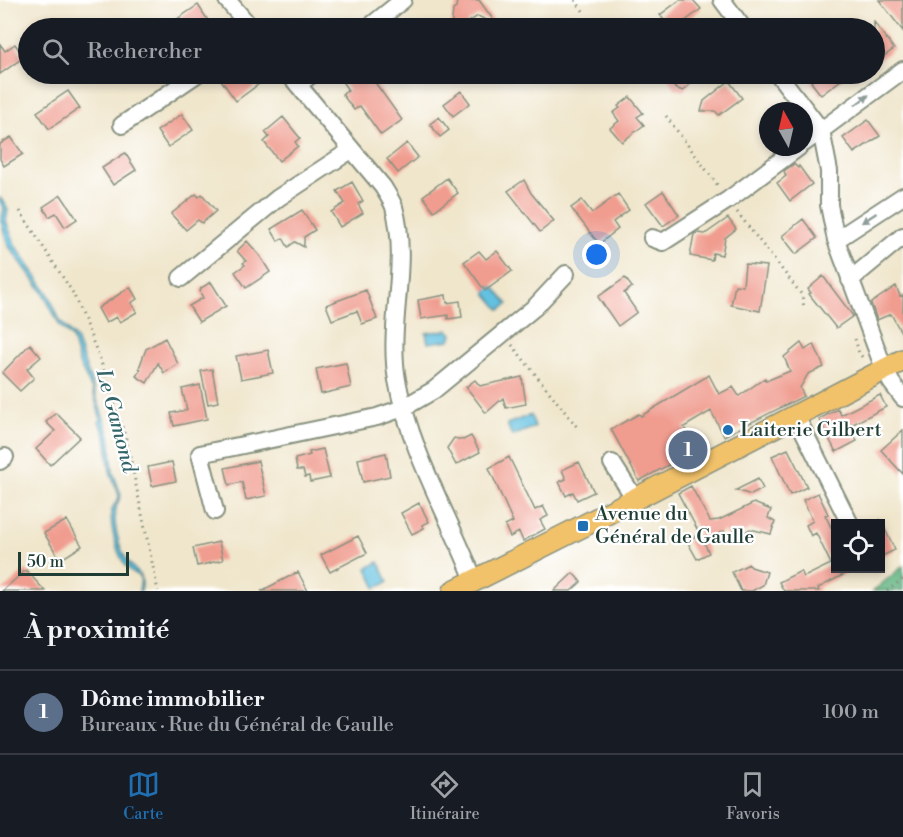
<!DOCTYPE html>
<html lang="fr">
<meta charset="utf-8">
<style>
body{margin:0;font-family:"Libre Bodoni",serif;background:#20242c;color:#f1f3f6}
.controls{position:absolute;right:18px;bottom:18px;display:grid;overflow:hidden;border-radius:0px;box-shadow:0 3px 9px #0003}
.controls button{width:54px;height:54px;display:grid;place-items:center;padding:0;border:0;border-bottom:2px solid #363941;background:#171b24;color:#f1f3f6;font:30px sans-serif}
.compass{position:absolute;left:759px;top:102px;width:54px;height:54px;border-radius:50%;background:#171b24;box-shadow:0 3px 9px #0003;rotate:352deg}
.scale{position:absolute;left:18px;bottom:15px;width:111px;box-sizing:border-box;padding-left:6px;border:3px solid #1f3d34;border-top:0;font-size:16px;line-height:21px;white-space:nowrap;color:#1f3d34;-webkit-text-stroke:4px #fff;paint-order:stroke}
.you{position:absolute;left:597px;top:255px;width:21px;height:21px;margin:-15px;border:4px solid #fff;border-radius:50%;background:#1a73e8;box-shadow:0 0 0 9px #1a73e833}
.badge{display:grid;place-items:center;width:39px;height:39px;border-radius:50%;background:#1f6fb2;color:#fff;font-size:20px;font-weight:700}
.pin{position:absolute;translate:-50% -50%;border:3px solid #fff;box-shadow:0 2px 6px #0006}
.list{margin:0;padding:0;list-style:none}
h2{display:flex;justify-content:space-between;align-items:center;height:78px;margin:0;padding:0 24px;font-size:26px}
h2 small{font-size:20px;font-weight:400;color:#9ea1a6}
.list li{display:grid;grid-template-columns:39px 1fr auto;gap:18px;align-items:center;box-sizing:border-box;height:84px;padding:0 24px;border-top:2px solid #363941}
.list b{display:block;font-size:22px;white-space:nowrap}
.list p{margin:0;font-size:20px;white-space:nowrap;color:#9ea1a6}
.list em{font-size:20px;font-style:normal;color:#9ea1a6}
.icon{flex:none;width:33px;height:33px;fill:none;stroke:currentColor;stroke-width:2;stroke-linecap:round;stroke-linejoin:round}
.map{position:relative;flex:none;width:903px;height:591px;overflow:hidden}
.search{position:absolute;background:#171b24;box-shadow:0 3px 9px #0003;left:18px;right:18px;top:18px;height:66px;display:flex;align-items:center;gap:15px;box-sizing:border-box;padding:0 21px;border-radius:33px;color:#9ea1a6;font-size:22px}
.sheet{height:162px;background:#171b24}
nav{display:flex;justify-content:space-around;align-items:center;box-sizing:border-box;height:84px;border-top:2px solid #363941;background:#171b24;font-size:16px;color:#9ea1a6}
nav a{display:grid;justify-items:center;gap:3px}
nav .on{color:#1f6fb2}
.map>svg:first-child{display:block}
.forest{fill:#65b683;stroke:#427a5c;stroke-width:1.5}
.water{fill:#63c1e1;stroke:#417f8a;stroke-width:1.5}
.building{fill:#f09c8f}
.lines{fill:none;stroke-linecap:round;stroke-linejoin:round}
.minor-casing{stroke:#889280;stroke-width:20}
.major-casing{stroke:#889280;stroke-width:24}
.path{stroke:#889280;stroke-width:3;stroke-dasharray:1.5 4.5;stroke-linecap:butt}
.minor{stroke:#fff;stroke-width:16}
.major{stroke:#f2c26a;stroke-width:21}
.oneway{fill:#8f9e9a}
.poi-dot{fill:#1f6fb2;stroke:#fff;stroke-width:2}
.labels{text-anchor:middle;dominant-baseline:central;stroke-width:4.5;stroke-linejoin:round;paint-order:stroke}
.poi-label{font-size:20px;fill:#1f3d34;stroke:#fff;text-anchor:start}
.water-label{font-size:21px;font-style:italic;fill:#336568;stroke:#fff}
</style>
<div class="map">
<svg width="903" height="591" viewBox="0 0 903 591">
<rect width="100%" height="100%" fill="#fff"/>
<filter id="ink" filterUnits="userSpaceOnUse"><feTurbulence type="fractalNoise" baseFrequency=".0167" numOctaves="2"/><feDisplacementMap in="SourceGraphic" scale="12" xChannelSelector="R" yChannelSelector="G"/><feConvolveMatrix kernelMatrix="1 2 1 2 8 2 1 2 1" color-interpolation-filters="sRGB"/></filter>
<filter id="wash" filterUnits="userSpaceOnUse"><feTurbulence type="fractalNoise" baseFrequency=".008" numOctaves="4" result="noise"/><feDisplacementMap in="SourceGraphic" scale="24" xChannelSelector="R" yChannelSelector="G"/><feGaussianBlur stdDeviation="1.35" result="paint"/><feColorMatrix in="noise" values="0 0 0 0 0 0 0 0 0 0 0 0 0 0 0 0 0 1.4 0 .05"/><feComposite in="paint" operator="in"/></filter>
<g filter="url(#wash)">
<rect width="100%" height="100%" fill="#f0e6cc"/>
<path class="forest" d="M903 566V591H873Z"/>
<path class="water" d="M0 198 5 203 8 210 6 221 15 245 49 295 60 321 76 339 110 436 113 472 121 495C120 499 117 503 116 508 112 522 119 547 126 559 134 573 146 572 141 591H139L141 578C136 574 130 571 126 566 117 555 109 524 112 510 113 505 117 502 119 497 118 489 113 482 111 474 105 453 112 441 99 422L101 420 93 392 79 363 72 338 60 326 42 291 8 245 1 221 4 209 0 202Z
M488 287H494L508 304 500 310 486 293Z
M448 330 452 334 450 340 428 343 426 333Z
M531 415 535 427 512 436 507 424Z
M379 562 388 582 376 588 367 568Z"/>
<g id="blocks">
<path class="building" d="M457 0H479L497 25 478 16 468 22V28H451L453 10 456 8Z
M680 0H693L701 9 676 28H670L660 15Z
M879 0H903V31Z
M198 5 209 22 200 28H164Z
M874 22 894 49 874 63Z
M0 44 5 51 15 44 24 57 0 74Z
M231 74H257L263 81 236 101 221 80Z
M355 74H360L363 78 369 74 402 120 381 135 360 106 354 110 342 94 348 90 343 83Z
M664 74H688L691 83 683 91 675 88Z
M811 74H849L821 95 811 82 815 78Z
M729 81 742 98 719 115 715 111H701L704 101Z
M68 91 80 108 49 129 37 112Z
M461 91 470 103 453 116 444 104Z
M630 97 643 113 637 117 644 125 622 142 610 128 619 121 613 113 620 108 618 106Z
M182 114 193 130 168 147 157 131Z
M283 117 300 138 295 142 298 146 279 161 264 142 269 137 265 132Z
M439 117 449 130 440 137 430 124Z
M868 120 880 136 854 153 843 138Z
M11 137 23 154 4 166 0 159V144Z
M407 143 418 157 398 173 387 159Z
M125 153 136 170 113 185 102 168Z
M794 164 798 168 799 166 812 184 790 201 777 183 786 176 784 171Z
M447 178 458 193 434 211 423 196Z
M524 180 531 193 554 221 540 232 508 191Z
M352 182 363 201 358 204 363 213 340 227 331 212 345 203 337 191Z
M663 191 679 215 663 226 646 203Z
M196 194 199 197 202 194 216 211 202 223 198 220 186 230 171 214Z
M618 194 629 210 613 222 618 229 599 244 571 208 582 200 592 213Z
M61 195 77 219 65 227 56 213 49 217 43 207Z
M302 210 315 230 304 237V247L295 242 288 247 283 238 278 241 271 229Z
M728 218 736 229 725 238 722 255 713 253 712 260 690 256 694 234 697 233 705 234Z
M803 219 817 238 796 254 782 236Z
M247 241 260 256 270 272 246 288 235 272 245 265 243 263 246 261 237 251Z
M479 251 486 259 497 251 512 271 485 291 464 262Z
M745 264 767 266 760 311 731 305 735 285 743 286Z
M823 276 853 316 836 328 809 294 811 293 808 289Z
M625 278 632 287 624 293 637 312 618 326 598 297Z
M211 282 226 306 199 322 189 306 203 298 200 292 201 288Z
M896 286 900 296 903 295V336L891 314 877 320 871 303Z
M130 287 137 299 131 303 137 312 120 322 116 317 106 323 98 308Z
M366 290 377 319 362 324 357 311 332 320 326 305Z
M446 295 447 303 460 301 462 317 448 319V315L421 319 418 300Z
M165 338 178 364 164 373 158 363 147 383 136 376 141 369 139 368 146 349Z
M801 343 805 350 814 344 824 367 808 374 800 388 804 396 724 436 711 411 684 427 698 449 639 481 611 429 639 414 641 416 709 375 719 394 733 387 739 396 765 378 766 381 790 371 784 357Z
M30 344 41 357 27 369 34 378 20 391 2 373Z
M268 350 273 373 241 379 236 356Z
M346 363 351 387 321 394 316 369Z
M212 369 218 402 208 404 201 371Z
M522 377 526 404 506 408 503 398 486 413 466 387 475 380 480 386Z
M200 385 207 419 174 426 171 413 187 410 182 389Z
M880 395 886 407 849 426 857 441 836 452 819 419 838 409 841 415Z
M56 413 80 437 50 465 36 449 55 431 46 422Z
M903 430V474L881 450Z
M471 436 480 452 456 465 447 448 454 438 463 440Z
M323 449 330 478 310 482 309 476 305 477 303 470H297L295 459 310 455 309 452Z
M788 449 807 487 790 495 772 456Z
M386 453 390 476 363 482 358 459Z
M509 457 535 510 543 506 548 516 540 520 545 529 523 541 519 532 510 537 505 526 513 522 489 468Z
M258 461 266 496 246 500 242 482 229 485 225 468Z
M172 462 176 481 152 486 148 467Z
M579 462 594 492 577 500 573 492 566 496 559 482 566 479 562 470Z
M758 479 763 489 751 495 736 490Z
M691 486 710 521 719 520 754 503 771 510 768 518 775 522 771 534 750 529 730 541 724 531 704 542 678 493Z
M818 493 828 514 825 515 836 537V568H856L818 588 819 591H784L779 582 801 571 804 577 831 564 816 533 811 536 806 525 813 521 803 500Z
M419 503 429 522 422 525 424 528 412 534 401 513Z
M880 519 895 550 880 557Z
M67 520 82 546 60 560 44 533Z
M700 534 709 553 697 559 687 541Z
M358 536 367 553 330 572 321 555Z
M219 542 223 560 197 566 193 548Z
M749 564 751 567 767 572 763 585 752 591H741L732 572Z
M26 570 45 591H2Z
M298 572 308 591H261Z
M573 573 581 582 571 591H554Z"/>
</g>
</g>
<g filter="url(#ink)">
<use href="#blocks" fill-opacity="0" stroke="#889280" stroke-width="1.5"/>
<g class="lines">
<defs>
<path id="minor" d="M227 0 251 28
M722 0 743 28
M368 28 403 0
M289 74 383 187C387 194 392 201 394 207 410 264 387 323 397 380 410 451 448 514 474 580
M778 74 821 130 829 171V205L836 240 880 358 891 382 903 398
M298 85 312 74
M122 125 197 74
M804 143 903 70
M652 238 663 242 728 200 799 147
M836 240 903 196
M181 278 278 198 351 150
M850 280 903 236
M796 416 850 524
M0 461 5 457
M612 463 635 499
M215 511 200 454 377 417 403 408 434 390 535 307 566 274"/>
<path id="major" d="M454 591 583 526 903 360"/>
</defs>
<use href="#minor" class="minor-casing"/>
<use href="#major" class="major-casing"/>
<path class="path" d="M575 0 584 12
M666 116 719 187
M20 211 73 293 100 359 127 442 158 591
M737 212 802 295 804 308
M855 339 859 353 863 358
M512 345 577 427
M887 591 903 579"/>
<use href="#minor" class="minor"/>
<use href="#major" class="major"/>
</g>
<defs><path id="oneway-solid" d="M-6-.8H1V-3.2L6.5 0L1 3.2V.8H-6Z" transform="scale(1.5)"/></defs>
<g class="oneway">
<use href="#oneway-solid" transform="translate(862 100) rotate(-37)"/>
<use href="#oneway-solid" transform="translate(869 218) rotate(147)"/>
</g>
</g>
<g class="poi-dot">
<circle cx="728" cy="430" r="6"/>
<rect x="577" y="520" width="12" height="12" rx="3"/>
</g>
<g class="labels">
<g class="poi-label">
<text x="740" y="430">Laiterie Gilbert</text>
<text x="595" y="514">Avenue du<tspan x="595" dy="23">Général de Gaulle</tspan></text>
</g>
<g class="water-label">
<text transform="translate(116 421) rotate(75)">Le Gamond</text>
</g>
</g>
</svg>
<div class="controls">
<button><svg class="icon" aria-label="locate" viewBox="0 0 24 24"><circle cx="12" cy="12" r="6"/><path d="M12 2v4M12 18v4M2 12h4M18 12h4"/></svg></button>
</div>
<svg class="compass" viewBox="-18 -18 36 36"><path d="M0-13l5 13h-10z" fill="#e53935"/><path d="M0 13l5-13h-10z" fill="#9ea1a6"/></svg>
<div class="scale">50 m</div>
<div class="you"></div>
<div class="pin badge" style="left:688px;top:450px;background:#5c6f8a">1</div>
<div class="search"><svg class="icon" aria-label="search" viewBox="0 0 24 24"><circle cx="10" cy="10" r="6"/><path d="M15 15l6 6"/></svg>Rechercher</div>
</div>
<section class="sheet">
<h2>À proximité<small></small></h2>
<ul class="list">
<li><span class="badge" style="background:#5c6f8a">1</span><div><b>Dôme immobilier</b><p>Bureaux · Rue du Général de Gaulle</p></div><em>100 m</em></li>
</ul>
</section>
<nav>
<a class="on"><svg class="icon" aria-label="map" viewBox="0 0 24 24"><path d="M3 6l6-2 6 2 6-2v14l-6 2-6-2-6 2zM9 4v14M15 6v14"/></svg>Carte</a>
<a><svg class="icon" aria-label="directions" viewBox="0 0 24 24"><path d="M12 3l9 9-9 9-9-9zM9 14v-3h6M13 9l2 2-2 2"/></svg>Itinéraire</a>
<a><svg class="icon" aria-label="saved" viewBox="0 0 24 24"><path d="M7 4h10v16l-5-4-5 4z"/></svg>Favoris</a>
</nav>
